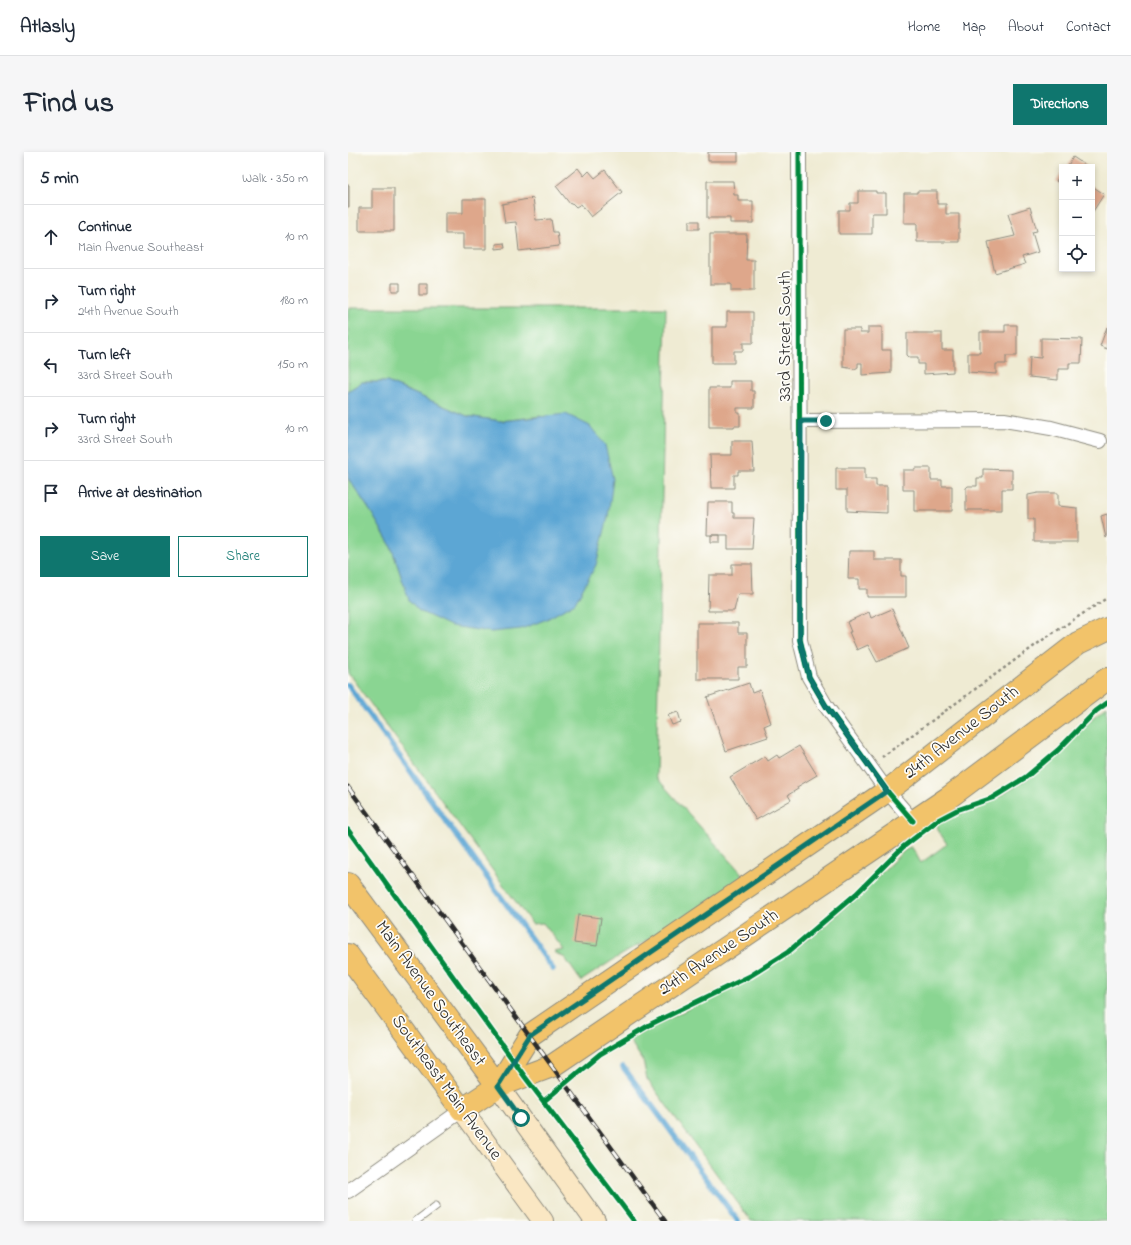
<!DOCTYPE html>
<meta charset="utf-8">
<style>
body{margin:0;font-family:"Indie Flower",sans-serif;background:#f6f6f7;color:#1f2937}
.controls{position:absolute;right:12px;top:12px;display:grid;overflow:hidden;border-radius:0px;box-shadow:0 2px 6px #0003}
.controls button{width:36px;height:36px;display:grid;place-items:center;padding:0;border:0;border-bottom:1px solid #e0e1e3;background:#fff;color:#1f2937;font:20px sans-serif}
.stop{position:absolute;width:12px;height:12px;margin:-9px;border:3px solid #0f766e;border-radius:50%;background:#fff}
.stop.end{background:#0f766e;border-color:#fff;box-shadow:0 1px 4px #0008}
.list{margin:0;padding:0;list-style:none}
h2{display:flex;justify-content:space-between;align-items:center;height:52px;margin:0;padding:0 16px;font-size:17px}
h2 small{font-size:13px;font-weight:400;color:#747a83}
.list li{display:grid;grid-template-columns:26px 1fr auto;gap:12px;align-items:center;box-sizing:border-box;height:64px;padding:0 16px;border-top:1px solid #e0e1e3}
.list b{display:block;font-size:15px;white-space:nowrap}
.list p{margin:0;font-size:13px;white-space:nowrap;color:#747a83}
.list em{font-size:13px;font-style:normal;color:#747a83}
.actions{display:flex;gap:8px;padding:12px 16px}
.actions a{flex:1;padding:9px 0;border:1px solid #0f766e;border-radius:0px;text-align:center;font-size:14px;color:#0f766e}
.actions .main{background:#0f766e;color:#fff}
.icon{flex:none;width:22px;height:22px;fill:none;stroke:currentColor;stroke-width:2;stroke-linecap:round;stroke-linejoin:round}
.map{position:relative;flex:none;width:759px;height:1069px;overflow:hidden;border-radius:0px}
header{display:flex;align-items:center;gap:24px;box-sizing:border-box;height:56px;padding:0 20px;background:#fff;border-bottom:1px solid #e0e1e3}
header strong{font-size:19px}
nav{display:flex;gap:22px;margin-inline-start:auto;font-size:14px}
.intro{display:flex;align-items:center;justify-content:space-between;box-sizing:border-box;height:96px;padding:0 24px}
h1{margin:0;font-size:28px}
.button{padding:10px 18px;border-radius:0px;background:#0f766e;color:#fff;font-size:14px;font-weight:700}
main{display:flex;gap:24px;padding:0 24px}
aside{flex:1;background:#fff;border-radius:0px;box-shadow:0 2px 6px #0003}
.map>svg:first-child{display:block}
.green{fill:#8ad592;stroke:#5a805e}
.water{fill:#5ca6d4;stroke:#446880}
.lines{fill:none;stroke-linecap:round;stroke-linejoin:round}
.stream{stroke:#5ca6d4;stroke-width:5.5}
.building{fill:#dea78b}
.lane-casing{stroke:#8d8b7f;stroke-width:9}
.street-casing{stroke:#8d8b7f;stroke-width:16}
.secondary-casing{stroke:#8d8b7f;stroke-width:22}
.primary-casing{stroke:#8d8b7f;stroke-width:24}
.path{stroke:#8d8b7f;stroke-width:2.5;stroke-dasharray:3 3;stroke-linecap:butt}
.lane{stroke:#fff;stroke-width:7}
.street{stroke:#fff;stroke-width:14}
.secondary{stroke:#fae7c3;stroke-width:20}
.primary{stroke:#f2c36a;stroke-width:22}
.rail-casing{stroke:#2b2b2b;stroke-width:4.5}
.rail{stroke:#fdfcf7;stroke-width:3;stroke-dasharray:9;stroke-linecap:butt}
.cycleway-casing{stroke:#fdfcf7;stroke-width:8}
.cycleway{stroke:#00873e;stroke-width:5}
.route{stroke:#0f766e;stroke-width:5}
.labels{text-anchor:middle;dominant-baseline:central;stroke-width:3.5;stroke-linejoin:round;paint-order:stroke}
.street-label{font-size:18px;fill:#2b2b2b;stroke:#fdfcf7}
</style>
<header>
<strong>Atlasly</strong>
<nav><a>Home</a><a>Map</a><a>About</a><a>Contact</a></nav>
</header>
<div class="intro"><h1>Find us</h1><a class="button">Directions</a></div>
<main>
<aside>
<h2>5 min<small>Walk · 350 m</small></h2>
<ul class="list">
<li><svg class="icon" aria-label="ahead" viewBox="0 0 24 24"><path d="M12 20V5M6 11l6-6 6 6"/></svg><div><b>Continue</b><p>Main Avenue Southeast</p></div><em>10 m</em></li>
<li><svg class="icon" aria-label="right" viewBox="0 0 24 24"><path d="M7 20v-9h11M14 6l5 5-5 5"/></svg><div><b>Turn right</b><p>24th Avenue South</p></div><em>180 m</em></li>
<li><svg class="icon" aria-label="left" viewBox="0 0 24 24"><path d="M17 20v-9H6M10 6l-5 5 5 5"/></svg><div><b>Turn left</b><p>33rd Street South</p></div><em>150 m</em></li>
<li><svg class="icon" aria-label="right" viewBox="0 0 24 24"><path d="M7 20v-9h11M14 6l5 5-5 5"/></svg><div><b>Turn right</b><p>33rd Street South</p></div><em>10 m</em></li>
<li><svg class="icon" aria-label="arrive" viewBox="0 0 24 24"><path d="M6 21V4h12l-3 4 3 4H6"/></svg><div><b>Arrive at destination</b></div></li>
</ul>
<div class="actions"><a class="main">Save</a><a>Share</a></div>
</aside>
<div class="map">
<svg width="759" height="1069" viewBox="0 0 759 1069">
<rect width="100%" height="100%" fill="#fdfcf7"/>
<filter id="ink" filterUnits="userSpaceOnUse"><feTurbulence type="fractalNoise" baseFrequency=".025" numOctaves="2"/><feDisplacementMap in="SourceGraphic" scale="8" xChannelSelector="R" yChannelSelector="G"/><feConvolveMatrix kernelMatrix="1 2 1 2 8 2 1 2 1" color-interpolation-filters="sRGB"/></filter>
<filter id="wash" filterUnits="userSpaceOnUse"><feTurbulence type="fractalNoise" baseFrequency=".012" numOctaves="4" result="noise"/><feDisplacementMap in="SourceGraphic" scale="16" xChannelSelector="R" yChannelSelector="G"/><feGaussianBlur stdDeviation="0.9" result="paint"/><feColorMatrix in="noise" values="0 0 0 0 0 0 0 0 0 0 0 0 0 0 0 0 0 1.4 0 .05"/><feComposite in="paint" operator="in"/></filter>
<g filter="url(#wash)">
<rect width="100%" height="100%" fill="#efebd3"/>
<path class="green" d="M0 156H318L308 625 397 725 351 758 265 808 233 829 217 806 206 800 216 798 195 771 184 772 0 521V326L23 360 43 394 61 448 193 264 153 269 119 264 39 230H14L0 239Z
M759 554V1069H403L299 927 295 909 281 887 418 817 477 774 558 697 562 695 565 697 573 711 599 692 590 678 589 672C604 663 615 661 631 654 650 646 668 635 684 623 711 602 732 574 759 554Z"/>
<path class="water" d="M14 230H39L119 264 153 269 218 262 242 274 257 293 265 327 260 365 248 413 227 451 199 467 173 477 143 480 103 474 71 459 61 448 43 394 23 360 0 326V239Z"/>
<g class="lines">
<path class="stream" d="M0 533 205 817
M275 915 390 1069"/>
</g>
<g id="blocks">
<path class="building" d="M360 0H390V9H360Z
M725 5 740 15H719Z
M230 16 236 24 241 19 247 26 257 18 274 40 243 65 233 52 228 55 224 51 222 52 208 34Z
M714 20V33L708 29Z
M359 29H385L386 43H390V49H405V71H382V66H359Z
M0 33H1V55H0Z
M744 34 756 42 744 61Z
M24 36H46V79H11V56H24Z
M510 39H528V41H538V61H524V82H491V58H502V51H510Z
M569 39H589V52H598V62H611V90H569V71H556V41H569Z
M185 46 188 68 203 67 205 80H209L211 94 171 99 168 70 157 71 154 52Z
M115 47H138V97H115V82H97V61H115Z
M682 55 689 79 684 80 690 100 674 105 677 112 647 121 640 90 667 84 660 62Z
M341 69H351V77H341Z
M362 82H399L398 108H406V139H383V132H362Z
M156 91 157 96 148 97V92Z
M44 131H52V139H44Z
M71 132H79V143H71Z
M379 160H405V191H395V199H386V211H364V175H379Z
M657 173H669V204H658V212H648V222L620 220V201H632V180H657Z
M520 175H534V198H543V221L514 223V211H510V215L507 217 495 215V177H512V181H520Z
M759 175V197L752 194Z
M559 181H594V198H605V220L576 222V212H570V205H561L559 203Z
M693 186 734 187 733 211H721V217H710V228L681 225 682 205 693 206Z
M382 229H403V239H406V256H389V261H392V274H386V275H361V236H382Z
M384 289H404L406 319H390V323H386V336H363L362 303H384Z
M488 316H517V327H528V334H539V361L499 359V338H488Z
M567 316H583V328H594V334H604V359H566V338H555V318H567Z
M635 317 664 318V337H654V358H618V336L620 334H629V326H635Z
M690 341H710V354L729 356V390H686V367H680V343Z
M360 350H384V361H386V366H406L404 397H380V383H359Z
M759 362V385L758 386 753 364Z
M363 383H372V390H363Z
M501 399H526V408H553V424H558V445H519V437H511V427H500Z
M384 412H404L405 442H390L386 459H360L361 423H384Z
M544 457 561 496 529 510 520 493 509 498 501 480H503L499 470 521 460 523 466Z
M349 471H390V481H399V515H390V527H349Z
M401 531 404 541 412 538 423 571 416 574 420 585 378 599 359 545Z
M330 560 333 570 324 573 320 563Z
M451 594 469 623 449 635 450 637 440 643 443 648 408 668 382 625 417 604 420 609 429 603 431 606Z
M230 763 253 766 249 794 226 791Z"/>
</g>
</g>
<g filter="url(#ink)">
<use href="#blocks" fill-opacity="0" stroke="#8d8b7f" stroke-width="1"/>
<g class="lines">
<defs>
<path id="lane" d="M68 1069 88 1054"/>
<path id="street" d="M451 0 452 488 461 525 478 554 539 639 565 669
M453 269 656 268 703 276 752 289
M0 1039 114 958"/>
<path id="secondary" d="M150 934 247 1069
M114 958 195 1069"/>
<path id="primary" d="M0 732 150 934
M0 803 114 958 150 934 204 914 600 646 759 527
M150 934 182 883 539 639 730 491 759 477"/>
</defs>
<use href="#lane" class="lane-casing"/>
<use href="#street" class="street-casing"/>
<use href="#secondary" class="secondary-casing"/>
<use href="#primary" class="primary-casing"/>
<path class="path" d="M534 605 696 487 759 446"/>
<use href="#lane" class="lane"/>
<use href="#street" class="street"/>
<use href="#secondary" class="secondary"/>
<use href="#primary" class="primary"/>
<defs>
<path id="rail" d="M0 635 317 1069"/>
</defs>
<use href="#rail" class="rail-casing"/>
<use href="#rail" class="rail"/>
<defs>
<path id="cycleway" d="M451 0 452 488 461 525 478 554 539 639 565 669
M0 678 177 925 286 1069
M196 949 252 902 305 871 402 824 440 800 508 742 555 695 590 668 609 658 644 646 678 625 710 598 748 559 759 551"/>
</defs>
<use href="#cycleway" class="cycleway-casing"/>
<use href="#cycleway" class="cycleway"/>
</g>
</g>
<g class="lines" filter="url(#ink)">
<path class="route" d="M173 966 150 934 182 883 539 639 478 554 461 525 452 488 453 269H478"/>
</g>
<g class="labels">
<g class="street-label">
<text transform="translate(438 184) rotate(-90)">33rd Street South</text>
<text transform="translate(614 581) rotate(-38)">24th Avenue South</text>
<text transform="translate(371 801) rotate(-34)">24th Avenue South</text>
<text transform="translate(82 842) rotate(54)">Main Avenue Southeast</text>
<text transform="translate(98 936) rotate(54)">Southeast Main Avenue</text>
</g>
</g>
</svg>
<div class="controls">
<button>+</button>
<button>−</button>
<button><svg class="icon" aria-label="locate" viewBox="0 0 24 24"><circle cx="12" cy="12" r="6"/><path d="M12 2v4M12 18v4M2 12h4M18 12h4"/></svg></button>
</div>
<div class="stop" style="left:173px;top:966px"></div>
<div class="stop end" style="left:478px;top:269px"></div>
</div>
</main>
